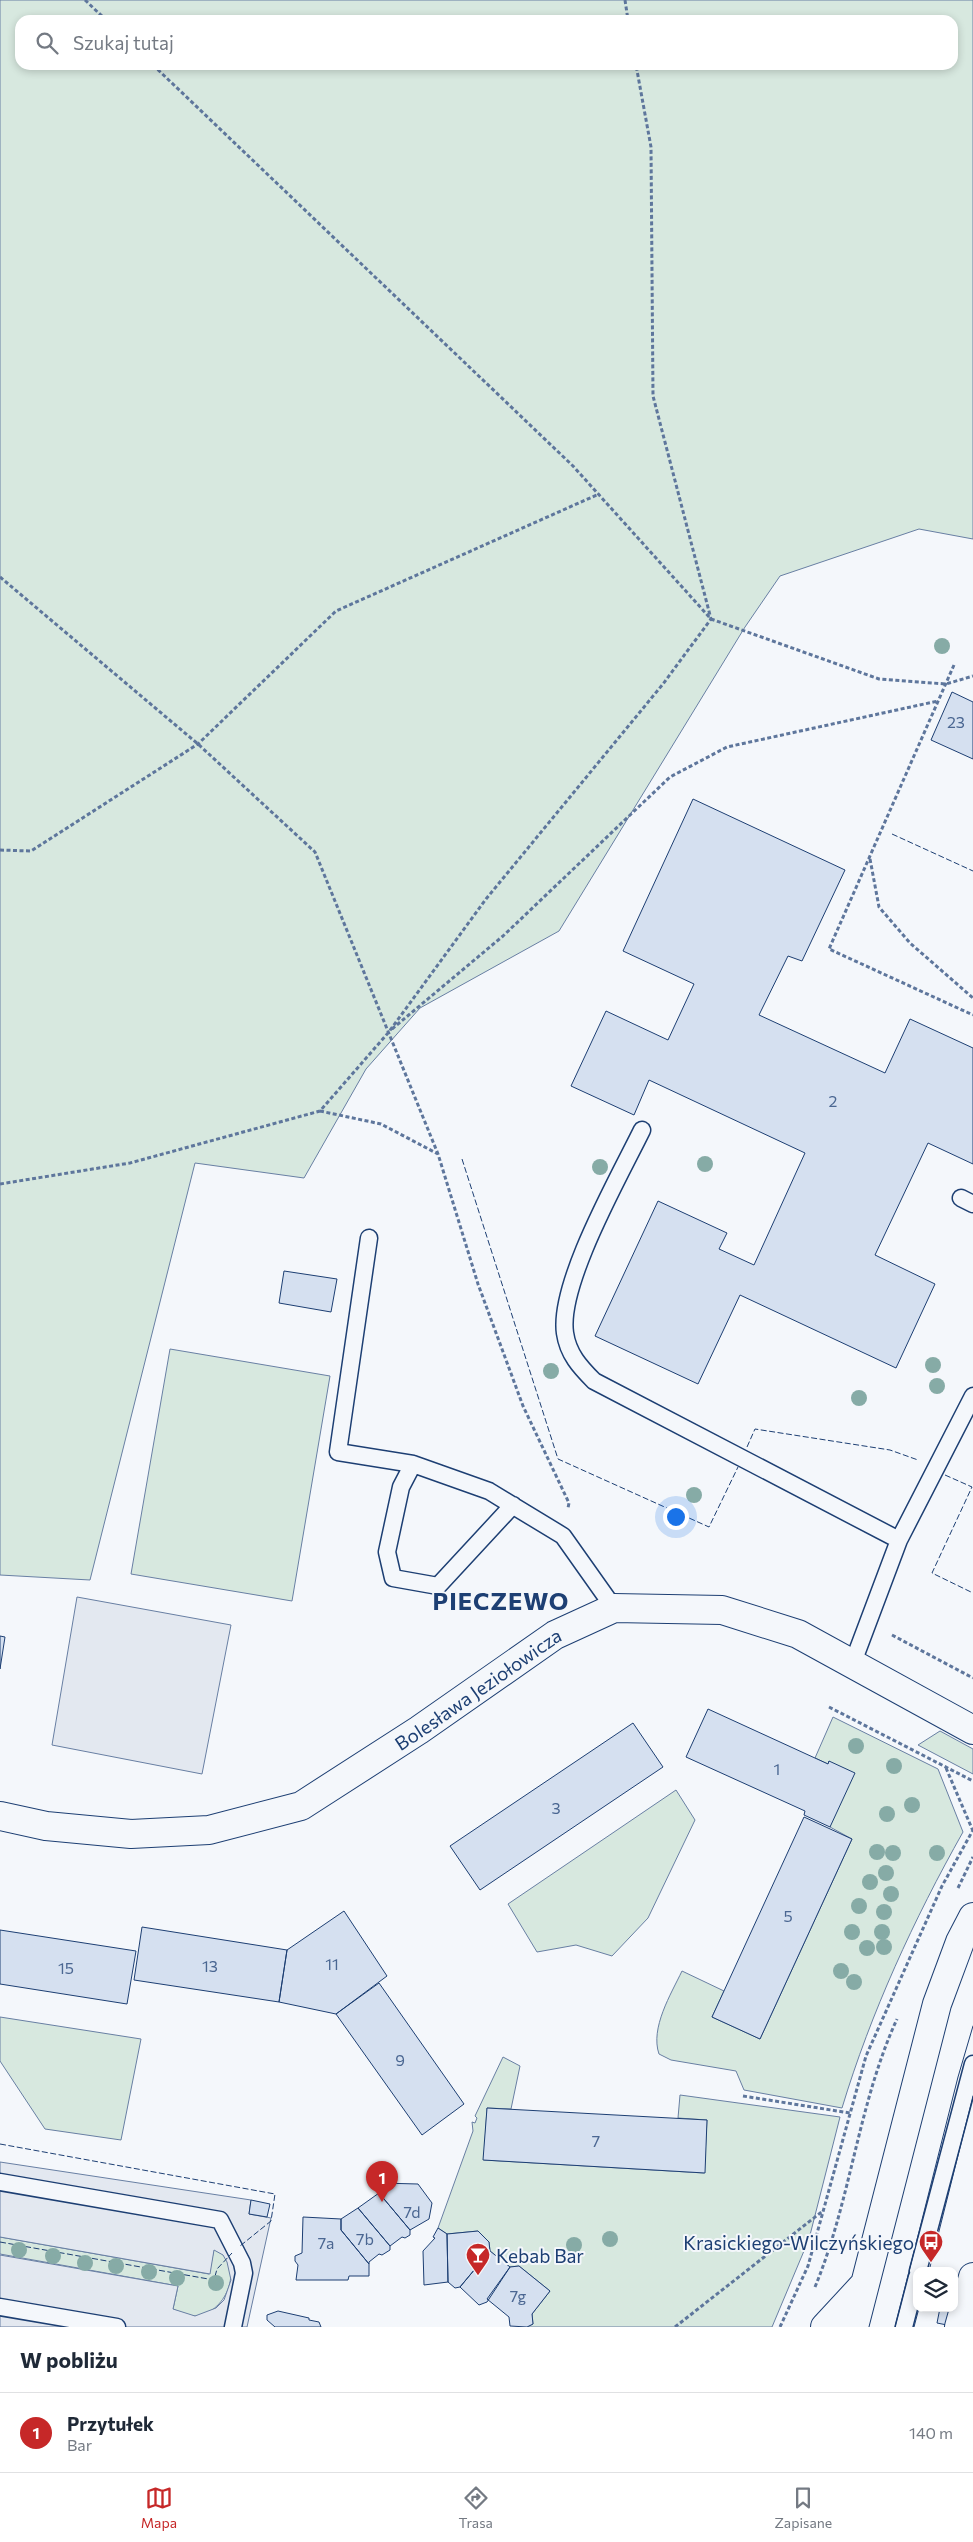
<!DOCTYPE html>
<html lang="pl">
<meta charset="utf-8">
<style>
body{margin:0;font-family:Commissioner,sans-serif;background:#f6f6f7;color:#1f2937}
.controls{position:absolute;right:15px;bottom:15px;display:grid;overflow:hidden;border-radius:10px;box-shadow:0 2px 8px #0003}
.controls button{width:45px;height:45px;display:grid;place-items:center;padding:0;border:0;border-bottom:1px solid #e0e1e3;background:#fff;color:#1f2937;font:25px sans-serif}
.you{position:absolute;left:675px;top:1516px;width:18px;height:18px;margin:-12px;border:4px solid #fff;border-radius:50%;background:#1a73e8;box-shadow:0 0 0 8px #1a73e833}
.badge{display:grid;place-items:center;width:32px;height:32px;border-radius:50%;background:#c62828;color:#fff;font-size:16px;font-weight:700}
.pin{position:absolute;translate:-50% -41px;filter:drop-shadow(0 1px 2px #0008)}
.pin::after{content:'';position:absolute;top:26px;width:18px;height:15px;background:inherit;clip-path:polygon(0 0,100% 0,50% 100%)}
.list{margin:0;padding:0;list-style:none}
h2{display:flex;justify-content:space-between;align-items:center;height:65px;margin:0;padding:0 20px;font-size:21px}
h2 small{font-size:16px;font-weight:400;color:#747a83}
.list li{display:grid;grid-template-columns:32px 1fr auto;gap:15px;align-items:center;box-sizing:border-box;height:80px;padding:0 20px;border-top:1px solid #e0e1e3}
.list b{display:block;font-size:19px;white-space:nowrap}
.list p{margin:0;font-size:16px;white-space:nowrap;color:#747a83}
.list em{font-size:16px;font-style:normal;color:#747a83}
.icon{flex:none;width:28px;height:28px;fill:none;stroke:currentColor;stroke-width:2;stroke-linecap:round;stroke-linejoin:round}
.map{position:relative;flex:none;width:973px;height:2327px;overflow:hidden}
.search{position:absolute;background:#fff;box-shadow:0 2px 8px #0003;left:15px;right:15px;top:15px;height:55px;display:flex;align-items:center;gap:12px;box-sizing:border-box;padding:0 18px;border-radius:15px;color:#747a83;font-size:19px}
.sheet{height:145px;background:#fff}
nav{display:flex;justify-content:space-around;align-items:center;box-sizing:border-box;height:70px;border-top:1px solid #e0e1e3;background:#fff;font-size:14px;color:#747a83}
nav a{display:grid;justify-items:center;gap:2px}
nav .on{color:#c62828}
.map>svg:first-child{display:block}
.green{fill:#d7e8df;stroke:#687fa3;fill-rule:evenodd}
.parking{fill:#e3e8f0;stroke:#687fa3}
.building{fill:#d5e0f0;stroke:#1d3f73}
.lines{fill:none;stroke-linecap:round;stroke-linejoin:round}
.lane-casing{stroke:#1d3f73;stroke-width:19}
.street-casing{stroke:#1d3f73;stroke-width:30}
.secondary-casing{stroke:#1d3f73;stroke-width:30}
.path{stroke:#5e769c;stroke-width:3;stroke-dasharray:4 2.5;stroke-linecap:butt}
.lane{stroke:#f4f7fb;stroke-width:16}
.street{stroke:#f4f7fb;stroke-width:28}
.secondary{stroke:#f4f7fb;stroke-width:28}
.tram{stroke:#1d3f73;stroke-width:1}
.fence{stroke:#1d3f73;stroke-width:1;stroke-dasharray:6 2.5;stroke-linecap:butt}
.tree{fill:#86aba6}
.labels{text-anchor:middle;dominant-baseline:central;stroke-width:4;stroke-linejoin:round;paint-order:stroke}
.number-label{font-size:16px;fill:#4b6792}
.street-label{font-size:19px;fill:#1d3f73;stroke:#f4f7fb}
.poi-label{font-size:19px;fill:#1d3f73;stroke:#f4f7fb;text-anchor:end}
.district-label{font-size:24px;font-weight:bold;letter-spacing:1px;fill:#1d3f73;stroke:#f4f7fb}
</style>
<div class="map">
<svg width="973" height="2327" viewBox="0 0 973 2327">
<rect width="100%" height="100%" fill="#f4f7fb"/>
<path class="green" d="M0 0H973V539L919 529 780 576 745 627 559 931 420 1008 366 1069 304 1178 195 1163 90 1580 0 1575ZM20 20H953V65H20Z
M170 1349 330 1376 292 1601 131 1574Z
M833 1717 938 1769 963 1832C914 1919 871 2012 842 2108L744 2090 736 2071 671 2060 659 2054C650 2028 671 1994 682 1971L724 1991 712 2017 760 2039 852 1839 830 1827 829 1761 828 1764 815 1758Z
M940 1731 973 1749V1774L918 1745Z
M676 1790 695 1820 648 1918 612 1956 576 1945 537 1952 508 1904Z
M0 2017 141 2039 121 2140 45 2129 0 2061Z
M503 2057 520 2066 511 2109 487 2108 484 2160 704 2173 707 2120 678 2118 680 2095 840 2117 809 2239 772 2327H527L533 2324 532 2314 550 2291 519 2266 510 2267 490 2251 489 2242 478 2231 447 2234 438 2228 473 2131 472 2122 475 2123 477 2118 475 2116Z
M0 2237 209 2274 214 2249C246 2262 228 2313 196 2316 188 2316 180 2312 173 2309L178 2286 0 2254Z"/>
<path class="parking" d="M77 1597 231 1625 202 1774 52 1745Z
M0 2162 251 2200 249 2214 271 2218 247 2327H0V2255L178 2286 173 2309 195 2316 216 2308 224 2300 231 2280 227 2262 223 2255 214 2250 210 2274 0 2237Z"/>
<path class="building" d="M952 692 973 702V759L931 740Z
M693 799 845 870 802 961 788 956 759 1015 885 1073 910 1019 973 1048V1164L928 1143 875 1255 935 1284 896 1368 740 1295 698 1384 595 1336 658 1201 727 1233 719 1249 754 1265 805 1153 649 1080 634 1115 571 1086 606 1011 668 1040 694 984 623 951Z
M284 1271 337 1279 331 1312 279 1303Z
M0 1636 5 1637 0 1669Z
M708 1709 828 1764 829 1761 855 1773 830 1827 804 1815 805 1811 686 1757Z
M633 1723 663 1767 480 1890 450 1846Z
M804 1817 852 1839 760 2039 712 2017Z
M344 1911 387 1976 336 2014 279 2002 287 1950Z
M142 1927 287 1950 279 2002 134 1980Z
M0 1930 136 1951 127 2004 0 1984Z
M379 1983 464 2104 422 2135 336 2014Z
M487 2108 707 2120 705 2173 483 2160Z
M379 2183 418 2184 432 2203 429 2219 410 2230 379 2193Z
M379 2193 410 2230V2235L405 2238 402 2237 390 2246 358 2208Z
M251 2200 270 2204 267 2217 249 2214Z
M358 2208 390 2246V2250L382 2255 379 2254 369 2262V2264L341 2230V2219Z
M303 2217 341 2219V2230L369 2264V2276H349L348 2280H296L298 2265 295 2261V2256L302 2253Z
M438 2228 447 2234 448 2282 424 2285 423 2251 435 2238 433 2237Z
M478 2231 489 2242 490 2251 460 2287 455 2288 448 2282 447 2234Z
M490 2251 510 2267 487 2302 479 2305 460 2287Z
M519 2266 550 2291 532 2314 533 2324 527 2327 510 2326 509 2317 487 2299 510 2267Z
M954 2276 959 2277 954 2296Z
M940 2308H951L947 2325 937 2323Z
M278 2311 309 2318V2320L319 2322 321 2327H275L267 2320V2315Z"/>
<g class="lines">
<defs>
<path id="lane" d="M642 1130C619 1177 558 1284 565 1333 568 1354 580 1367 594 1381L899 1540
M961 1198 973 1204
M369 1238 338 1452 413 1464
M513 1505 438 1586 393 1578 387 1552 401 1487 413 1464 489 1491 563 1536 614 1608
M852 1665 899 1540 973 1396
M0 2182 220 2220 242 2263 244 2273 233 2327
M918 2271 973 2064
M0 2307 117 2327
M904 2327 917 2277"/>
<g id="street">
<path id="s1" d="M0 1816 46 1826 131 1834 209 1830 301 1806 419 1730 555 1635 614 1608 722 1610 798 1634 973 1730"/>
</g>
<path id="secondary" d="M825 2327 862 2287
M854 2327 937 2004 960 1942 973 1917
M959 2327 973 2277"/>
</defs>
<use href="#lane" class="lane-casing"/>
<use href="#street" class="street-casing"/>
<use href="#secondary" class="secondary-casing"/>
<path class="path" d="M85 0 106 20
M625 0 628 20
M153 65 573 466 711 619 879 679 946 684 973 676
M0 577 198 744 315 852 438 1154
M954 665 829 949 973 1015
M0 850 31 851 198 744 336 611 599 494
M870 859 879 907 910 943 973 998
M392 1029 503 936 670 777 727 747 938 701
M320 1111 381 1124 438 1154 478 1284 523 1406 569 1503 568 1508
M0 1184 130 1163 320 1111 388 1033 486 899 663 684 711 619 653 396 651 147 636 65
M892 1635 973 1678
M829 1707 973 1781
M946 1768 973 1831
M958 1888 973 1857
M743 2096 850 2113
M815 2287C851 2200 858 2104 897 2019
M675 2327 824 2210
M780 2327 808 2266 866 2056 942 1886 973 1830"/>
<use href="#lane" class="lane"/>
<use href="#street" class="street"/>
<use href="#secondary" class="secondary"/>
<path class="tram" d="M929 2271 973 2096
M895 2327 958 2077 973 2026
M914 2327 919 2308"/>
<path class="fence" d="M892 834 973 871
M462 1159 558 1459 709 1527 738 1467
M747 1447 755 1429 890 1450 918 1460
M945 1475 972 1487 932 1573 973 1593
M0 2144 275 2194 271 2221 240 2246
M0 2242 214 2280 217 2269 232 2253"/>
</g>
<g class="tree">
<circle cx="942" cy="646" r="8"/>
<circle cx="705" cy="1164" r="8"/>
<circle cx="600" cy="1167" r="8"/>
<circle cx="933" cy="1365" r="8"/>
<circle cx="551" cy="1371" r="8"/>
<circle cx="937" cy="1386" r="8"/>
<circle cx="859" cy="1398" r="8"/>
<circle cx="694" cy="1495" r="8"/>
<circle cx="856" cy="1746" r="8"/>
<circle cx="894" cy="1766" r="8"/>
<circle cx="912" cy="1805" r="8"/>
<circle cx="887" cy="1814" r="8"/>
<circle cx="877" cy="1852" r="8"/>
<circle cx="893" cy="1853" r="8"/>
<circle cx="937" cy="1853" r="8"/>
<circle cx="886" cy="1873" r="8"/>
<circle cx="870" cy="1882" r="8"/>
<circle cx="891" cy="1894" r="8"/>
<circle cx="859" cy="1906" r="8"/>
<circle cx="884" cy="1912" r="8"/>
<circle cx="852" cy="1932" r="8"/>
<circle cx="882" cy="1932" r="8"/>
<circle cx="884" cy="1947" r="8"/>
<circle cx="867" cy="1948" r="8"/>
<circle cx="841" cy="1971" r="8"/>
<circle cx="854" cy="1982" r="8"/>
<circle cx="610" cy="2239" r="8"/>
<circle cx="574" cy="2245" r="8"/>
<circle cx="19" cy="2250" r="8"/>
<circle cx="53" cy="2256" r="8"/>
<circle cx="85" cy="2263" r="8"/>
<circle cx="116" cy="2266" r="8"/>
<circle cx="149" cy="2272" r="8"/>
<circle cx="177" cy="2278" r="8"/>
<circle cx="216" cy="2283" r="8"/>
</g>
<defs>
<symbol id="bus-pin" viewBox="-11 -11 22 30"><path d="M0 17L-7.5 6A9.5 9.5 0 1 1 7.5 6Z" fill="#c62828" stroke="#f4f7fb"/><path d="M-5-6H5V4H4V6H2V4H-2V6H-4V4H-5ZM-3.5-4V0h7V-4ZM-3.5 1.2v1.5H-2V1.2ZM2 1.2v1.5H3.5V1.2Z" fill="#fff"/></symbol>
<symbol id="bar-pin" viewBox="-11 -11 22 30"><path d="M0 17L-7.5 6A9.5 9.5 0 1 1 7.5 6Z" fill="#c62828" stroke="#f4f7fb"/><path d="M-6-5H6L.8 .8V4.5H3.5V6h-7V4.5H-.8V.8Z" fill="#fff"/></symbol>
</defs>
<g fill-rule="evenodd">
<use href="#bus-pin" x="917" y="2228" width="28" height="38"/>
<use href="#bar-pin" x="464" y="2241" width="28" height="38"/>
</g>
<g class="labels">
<g class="number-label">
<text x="956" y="721">23</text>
<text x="833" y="1100">2</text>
<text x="777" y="1768">1</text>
<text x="556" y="1807">3</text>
<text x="788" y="1915">5</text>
<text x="332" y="1963">11</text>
<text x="210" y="1965">13</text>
<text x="66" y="1967">15</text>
<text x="400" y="2059">9</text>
<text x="596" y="2140">7</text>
<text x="412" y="2211">7d</text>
<text x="365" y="2238">7b</text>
<text x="326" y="2242">7a</text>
<text x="518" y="2295">7g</text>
</g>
<g class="street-label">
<text stroke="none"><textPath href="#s1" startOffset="518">Bolesława Jeziołowicza</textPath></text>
</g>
<g class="poi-label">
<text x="914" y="2242">Krasickiego-Wilczyńskiego</text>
<text x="496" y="2255" text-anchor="start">Kebab Bar</text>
</g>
<g class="district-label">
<text x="501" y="1600">PIECZEWO</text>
</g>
</g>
</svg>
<div class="controls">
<button><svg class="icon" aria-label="layers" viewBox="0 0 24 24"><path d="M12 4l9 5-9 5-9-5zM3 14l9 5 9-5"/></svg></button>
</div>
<div class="you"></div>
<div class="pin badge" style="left:382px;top:2202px">1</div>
<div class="search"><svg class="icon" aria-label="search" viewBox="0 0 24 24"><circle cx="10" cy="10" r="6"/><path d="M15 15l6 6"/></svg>Szukaj tutaj</div>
</div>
<section class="sheet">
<h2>W pobliżu<small></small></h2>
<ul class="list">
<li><span class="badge">1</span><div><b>Przytułek</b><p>Bar</p></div><em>140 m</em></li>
</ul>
</section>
<nav>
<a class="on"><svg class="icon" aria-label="map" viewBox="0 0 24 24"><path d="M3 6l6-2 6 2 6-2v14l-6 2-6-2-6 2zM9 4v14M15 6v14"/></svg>Mapa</a>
<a><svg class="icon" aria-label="directions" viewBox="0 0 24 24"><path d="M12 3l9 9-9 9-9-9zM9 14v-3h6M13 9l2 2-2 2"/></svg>Trasa</a>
<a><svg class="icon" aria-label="saved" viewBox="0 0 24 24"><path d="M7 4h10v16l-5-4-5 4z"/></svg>Zapisane</a>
</nav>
